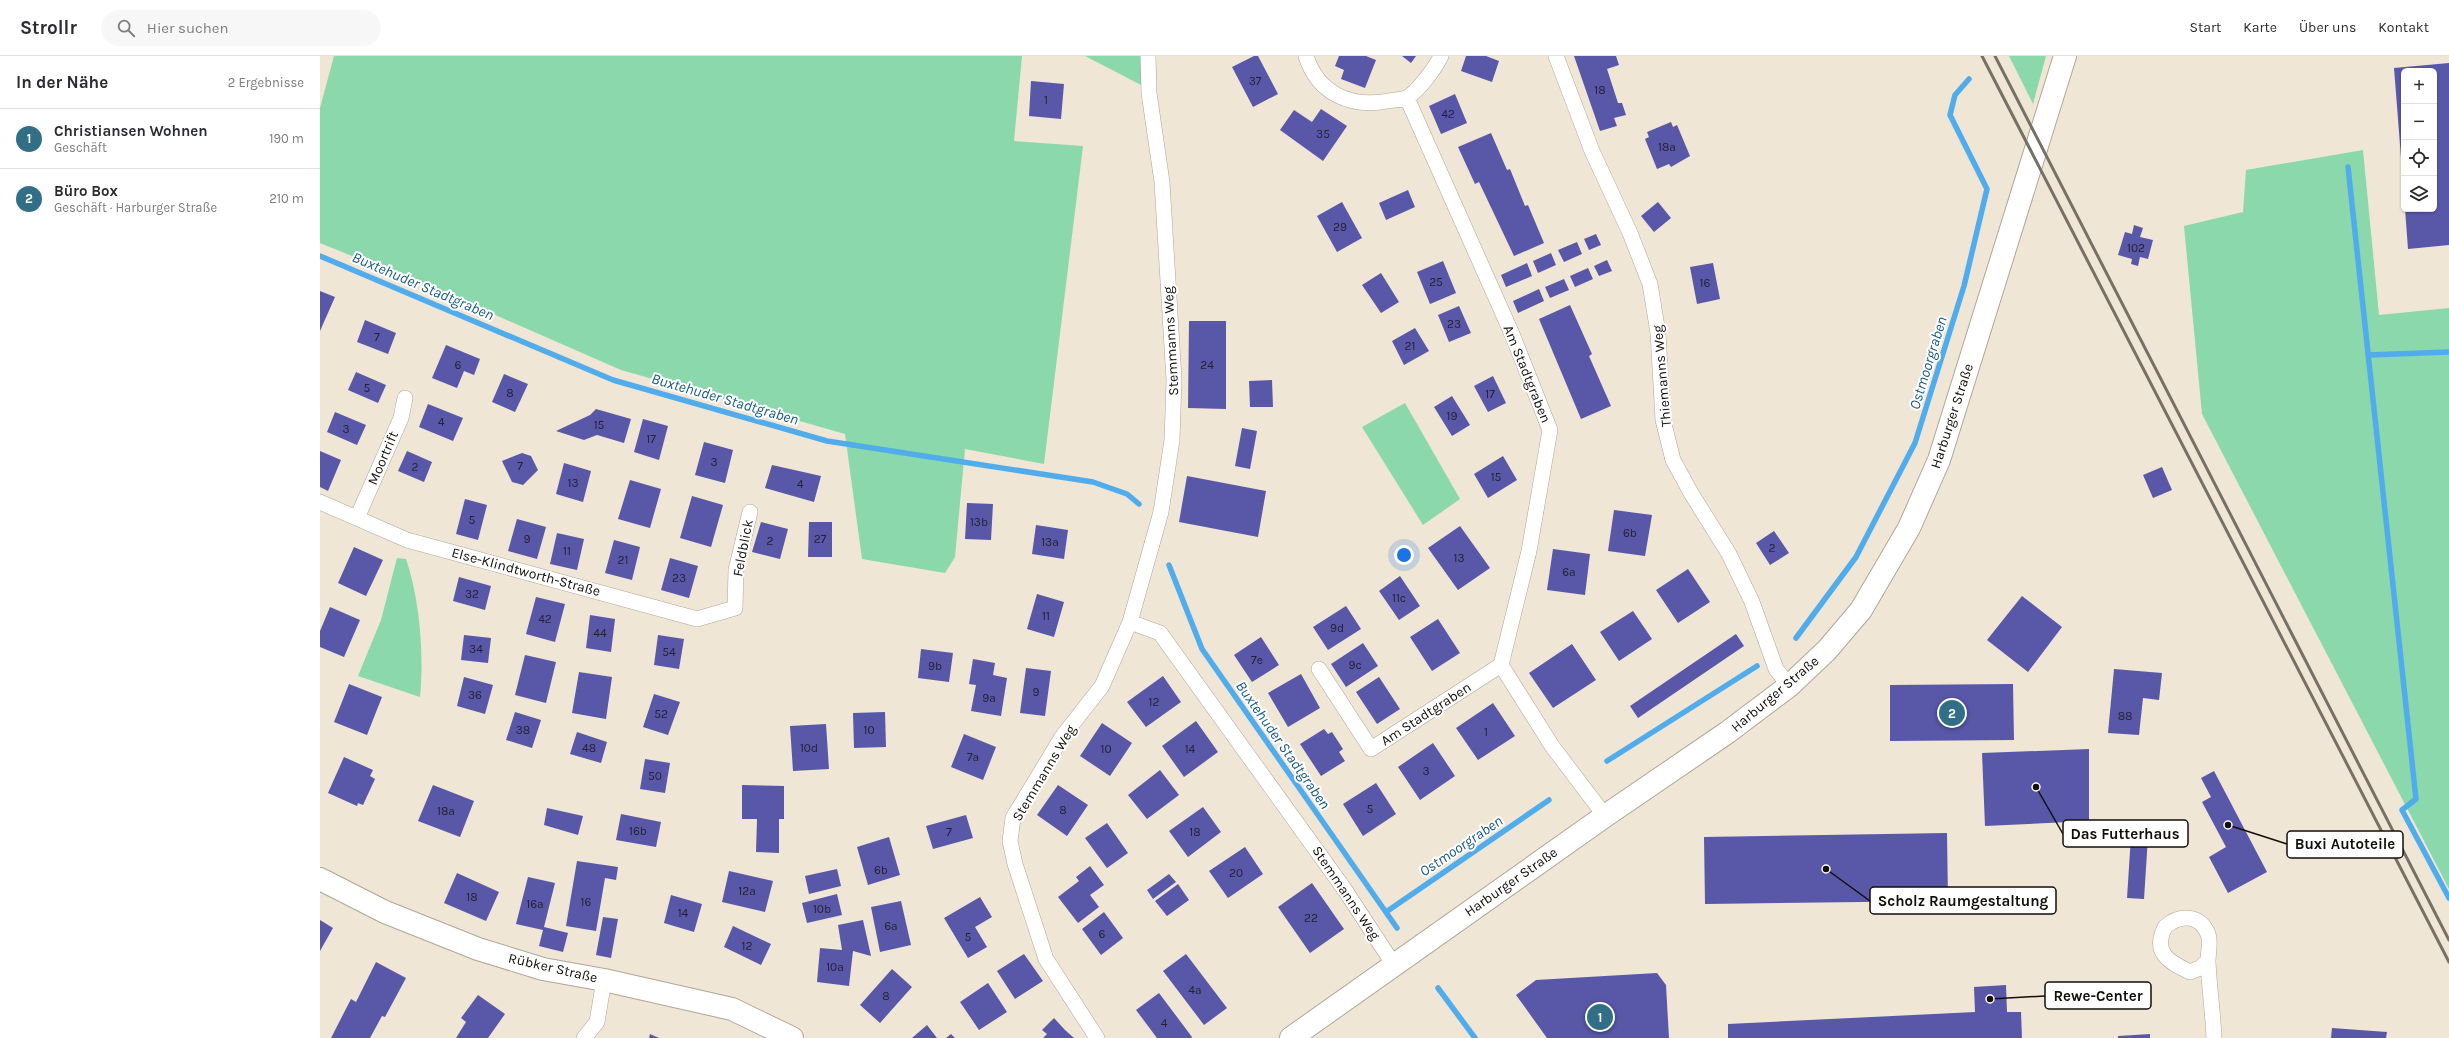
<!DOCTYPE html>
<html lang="de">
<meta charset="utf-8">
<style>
body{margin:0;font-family:Karla,sans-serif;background:#f7f7f7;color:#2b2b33}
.controls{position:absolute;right:12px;top:12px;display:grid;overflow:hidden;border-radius:6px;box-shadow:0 1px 3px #0004}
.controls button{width:36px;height:36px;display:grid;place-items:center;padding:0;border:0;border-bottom:1px solid #e1e1e2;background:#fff;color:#2b2b33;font:20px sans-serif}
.you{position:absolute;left:1084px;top:499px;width:14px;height:14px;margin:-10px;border:3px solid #fff;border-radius:50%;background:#1a73e8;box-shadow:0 0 0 6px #1a73e833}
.badge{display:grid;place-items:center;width:26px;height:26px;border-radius:50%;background:#326f86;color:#fff;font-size:13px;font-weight:700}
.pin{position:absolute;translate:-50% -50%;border:2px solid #fff;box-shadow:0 1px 4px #0006}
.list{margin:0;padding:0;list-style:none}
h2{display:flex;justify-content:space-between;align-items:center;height:52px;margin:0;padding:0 16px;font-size:17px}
h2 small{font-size:13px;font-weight:400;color:#7c7c81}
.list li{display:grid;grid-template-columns:26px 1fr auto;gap:12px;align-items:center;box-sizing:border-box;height:60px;padding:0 16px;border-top:1px solid #e1e1e2}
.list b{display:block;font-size:15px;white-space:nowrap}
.list p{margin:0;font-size:13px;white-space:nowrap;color:#7c7c81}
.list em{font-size:13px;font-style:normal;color:#7c7c81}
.icon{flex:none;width:22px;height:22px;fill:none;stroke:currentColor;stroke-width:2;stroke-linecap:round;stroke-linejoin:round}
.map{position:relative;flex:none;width:2129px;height:982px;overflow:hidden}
header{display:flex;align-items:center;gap:24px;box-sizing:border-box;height:56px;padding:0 20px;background:#fff;border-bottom:1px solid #e1e1e2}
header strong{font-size:19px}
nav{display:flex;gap:22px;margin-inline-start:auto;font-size:14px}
.search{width:280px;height:36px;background:#f7f7f7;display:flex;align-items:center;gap:10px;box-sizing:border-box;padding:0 14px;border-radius:22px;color:#7c7c81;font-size:15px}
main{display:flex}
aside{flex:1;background:#fff}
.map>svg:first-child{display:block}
.green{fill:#8ad8ac}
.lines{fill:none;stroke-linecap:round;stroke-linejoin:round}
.stream{stroke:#51aceb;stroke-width:5.5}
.building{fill:#5957a8}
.street-casing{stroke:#afa698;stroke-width:16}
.secondary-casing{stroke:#afa698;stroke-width:24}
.street{stroke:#fff;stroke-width:15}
.secondary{stroke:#fff;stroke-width:22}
.rail{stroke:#767167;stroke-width:3}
.labels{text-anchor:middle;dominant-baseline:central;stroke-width:4;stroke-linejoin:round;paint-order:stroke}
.number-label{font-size:12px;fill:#242132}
.street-label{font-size:14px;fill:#120f0a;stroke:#fff}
.water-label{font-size:15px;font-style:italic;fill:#185b85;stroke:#fff}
.leader{fill:none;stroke:#120f0a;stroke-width:1.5}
.callout-dot{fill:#120f0a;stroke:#fff;stroke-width:1.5}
.callout{fill:#fff;stroke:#120f0a;stroke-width:1.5}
.callout-label{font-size:15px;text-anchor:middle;font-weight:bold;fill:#120f0a}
</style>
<header>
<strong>Strollr</strong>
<div class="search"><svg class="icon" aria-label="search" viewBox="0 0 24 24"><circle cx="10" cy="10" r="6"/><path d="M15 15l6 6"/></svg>Hier suchen</div>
<nav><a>Start</a><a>Karte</a><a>Über uns</a><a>Kontakt</a></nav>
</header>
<main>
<aside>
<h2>In der Nähe<small>2 Ergebnisse</small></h2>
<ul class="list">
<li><span class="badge">1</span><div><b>Christiansen Wohnen</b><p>Geschäft</p></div><em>190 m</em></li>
<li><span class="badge">2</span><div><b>Büro Box</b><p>Geschäft · Harburger Straße</p></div><em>210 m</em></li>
</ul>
</aside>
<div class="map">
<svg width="2129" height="982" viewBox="0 0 2129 982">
<rect width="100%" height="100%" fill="#efe6d6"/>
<path class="green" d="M14 0H702L694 85 763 90 724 408 645 393 635 501 625 517 542 503 525 378 301 314 157 251 0 187V52Z
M765 0H822L825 31Z
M1689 0H1726L1713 48Z
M2043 94 2059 259 2129 252V833L1882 358 1864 170 1923 156 1926 114Z
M1085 347 1140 443 1103 469 1042 371Z
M77 502 86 503C100 544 104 599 100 641L38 620 61 564Z"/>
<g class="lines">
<path class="stream" d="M2028 111 2096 743 2082 754 2129 842
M0 200 293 324 507 385 773 426 807 438 819 448
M2048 299 2129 296
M849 509 882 593 1077 872
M1476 582 1536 501 1595 387 1644 230 1667 133 1630 59 1635 39 1649 23
M1287 705 1437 610
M1066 856 1229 744
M1118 932 1155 982"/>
</g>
<path class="building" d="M934 0H938L958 38 933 51 912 11Z
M1019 0H1046L1056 4 1045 32 1021 23 1024 14 1015 10Z
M1082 0H1096L1091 7Z
M1146 0H1166L1179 5 1172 26 1141 15Z
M1254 0H1296L1299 9 1287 13 1298 47H1302L1306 59 1294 62 1297 70 1280 75Z
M2129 7V189L2088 193 2085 153H2114V15H2084L2083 127 2074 12Z
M711 25 744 28 741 63 709 60Z
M1135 38 1147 67 1121 78 1109 50Z
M1001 53 1027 70 1003 105 960 74 974 54 992 66Z
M1351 66 1353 71 1357 69 1370 100 1351 111 1349 108 1337 113 1325 83 1329 81 1327 76Z
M1171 77 1187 114 1190 113 1205 150 1208 149 1224 187 1194 200 1159 126 1155 128 1138 91Z
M1088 134 1095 151 1066 164 1059 147Z
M1022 146 1042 182 1017 196 997 160Z
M1338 146 1351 162 1334 176 1321 160Z
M1814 169 1823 172 1820 181 1833 184 1828 203 1820 201 1818 210 1811 208 1812 203 1798 199 1805 176 1812 178Z
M1276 178 1281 189 1269 194 1264 183Z
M1257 186 1262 198 1244 206 1238 194Z
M1231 197 1236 209 1218 217 1213 205Z
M1287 204 1292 215 1279 220 1274 210Z
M1123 205 1136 237 1110 248 1097 216Z
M1207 207 1212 220 1186 231 1181 219Z
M1393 207 1400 243 1377 248 1370 211Z
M1268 212 1273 223 1255 231 1250 220Z
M1061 217 1079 246 1061 257 1042 229Z
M1244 223 1249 234 1230 242 1225 231Z
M1219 233 1224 245 1198 257 1193 245Z
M0 235 15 241 0 275Z
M1250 249 1272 298 1269 300 1291 350 1261 363 1219 263Z
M1139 250 1151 277 1129 286 1118 259Z
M45 264 76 277 68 298 37 286Z
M869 265H906V353L868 352Z
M1095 272 1109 295 1084 309 1072 285Z
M126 289 160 303 154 319 144 315 137 332 112 322Z
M36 316 66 329 58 347 28 334Z
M184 318 208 328 195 356 172 346Z
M1173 320 1186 347 1168 356 1154 330Z
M952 324 953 351H930L929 325Z
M1132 340 1150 369 1132 380 1114 351Z
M108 348 143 362 133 385 99 371Z
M276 353 311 363 304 387 277 379 264 384 236 375 270 359Z
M15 356 46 369 37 389 7 376Z
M323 363 348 370 339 404 314 396Z
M922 372 937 375 930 413 915 410Z
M384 386 413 394 405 427 375 419Z
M0 395 21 404 8 435 0 431Z
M87 395 112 406 104 426 78 415Z
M202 397 211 400 218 414 203 429 192 426 182 405Z
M1183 400 1197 424 1168 442 1154 418Z
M244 407 271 415 263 446 236 438Z
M452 409 501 420 494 446 445 432Z
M1842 411 1852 434 1833 442 1823 419Z
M867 420 946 435 938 481 859 466Z
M310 424 341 433 330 472 298 463Z
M372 440 403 449 391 491 360 482Z
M145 443 167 449 158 484 136 478Z
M647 447 673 448 671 484 645 483Z
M1294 454 1332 459 1325 500 1288 495Z
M197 463 226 471 217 503 188 495Z
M441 466 468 473 460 503 432 496Z
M489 466H512V501H488Z
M716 469 748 474 744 503 712 498Z
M1140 470 1170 512 1138 534 1108 492Z
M1454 475 1469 497 1450 509 1436 487Z
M237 477 264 483 257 514 230 508Z
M294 484 320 491 312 524 285 517Z
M34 491 63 504 46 540 18 527Z
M1233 493 1270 498 1265 539 1227 534Z
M350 502 378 510 369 542 341 534Z
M1368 513 1390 546 1358 567 1336 534Z
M1080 520 1100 550 1079 564 1059 535Z
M139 521 171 530 165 554 133 545Z
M717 538 744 546 734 581 707 573Z
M1702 540 1742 571 1708 616 1667 584Z
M216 541 245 548 235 586 206 578Z
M1026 550 1041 573 1008 594 993 571Z
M10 551 40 564 24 601 0 591V575Z
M1313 555 1332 583 1299 605 1280 576Z
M270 559 295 563 291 596 266 592Z
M1118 563 1140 597 1112 615 1090 581Z
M1416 578 1424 590 1318 662 1310 650Z
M144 579 171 582 168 607 141 604Z
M338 579 364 583 359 613 334 609Z
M941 581 959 609 932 626 914 599Z
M1043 587 1058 610 1026 631 1011 608Z
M1252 588 1276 624 1233 652 1209 617Z
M601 593 633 597 629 626 598 622Z
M205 599 236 606 226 647 195 639Z
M653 603 675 607 673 619 687 622 681 660 651 655 656 629 649 628Z
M706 612 731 615 725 660 700 657Z
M1794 613 1842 617 1839 644 1823 642 1819 679 1788 677Z
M259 616 292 621 286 663 252 657Z
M981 618 1000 652 968 671 948 637Z
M843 620 861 646 826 671 807 646Z
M144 621 173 629 165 658 137 650Z
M1059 621 1080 653 1057 668 1036 636Z
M29 628 62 641 47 679 14 666Z
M1693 628 1694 684 1570 685V629Z
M334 638 360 646 348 679 323 671Z
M1173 647 1195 680 1158 704 1136 672Z
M195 656 221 664 212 692 186 684Z
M565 656 566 691 534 692 533 657Z
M876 665 898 696 864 721 842 690Z
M782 667 812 687 790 720 760 700Z
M506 668 509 713 473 715 470 670Z
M1004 673 1008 678 1012 676 1023 693 1019 696 1025 705 1001 720 980 688Z
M257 676 287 686 281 707 250 698Z
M644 678 676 691 663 724 631 711Z
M1113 687 1135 720 1100 744 1078 711Z
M1769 693V765L1665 770 1662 697Z
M24 701 53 714 50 720 55 723 43 749 38 747 37 750 8 737Z
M325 703 350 707 345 737 320 733Z
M840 714 859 739 827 763 808 739Z
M1894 715 1947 816 1908 837 1889 801 1906 791 1882 746 1891 741 1881 722Z
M1056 727 1076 758 1043 780 1023 748Z
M113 729 154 745 140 781 98 765Z
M422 729 464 730V763H459V797L436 796 437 763H422Z
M738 729 768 749 747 780 717 759Z
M883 751 901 776 868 801 849 775Z
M227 752 263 760 258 779 224 769Z
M301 758 341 766 336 791 296 784Z
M646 759 653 782 613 793 606 770Z
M787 767 808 797 787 812 765 782Z
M1627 777 1628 845 1385 848 1384 781Z
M1811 780 1828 781 1824 843 1807 842Z
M569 781 580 819 548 829 537 791Z
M925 791 943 818 908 842 889 815Z
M257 805 298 811 296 824 285 822 276 875 246 870Z
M770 810 784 829 770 839 779 851 758 867 738 841 759 825 756 821Z
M517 813 521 830 489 838 485 820Z
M409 815 453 825 445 856 402 846Z
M137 817 179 836 166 865 124 847Z
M849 818 856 826 833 843 827 834Z
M208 821 235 827 224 871 248 877 243 896 219 890 223 874 196 868Z
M992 827 1024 873 990 897 958 851Z
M858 828 869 844 847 860 835 845Z
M517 838 522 859 487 867 482 847Z
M351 839 382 848 374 876 344 867Z
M660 841 672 861 655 871 667 891 648 902 624 862Z
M581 845 591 889 560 896 551 851Z
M784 856 803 882 781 899 762 873Z
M283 861 298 863 291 902 276 899Z
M0 864 13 872 0 895Z
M543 864 551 900 533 895 529 930 497 926 500 892 522 894 518 869Z
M413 870 451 888 441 909 404 891Z
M704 898 723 925 695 943 677 915Z
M866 898 907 952 884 969 843 915Z
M56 906 86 922 65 961 62 960 50 982H11L31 943 36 946Z
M572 913 592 931 560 967 540 949Z
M1337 917 1346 929 1349 982H1227L1196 939 1216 924Z
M668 927 687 956 659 974 640 946Z
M1686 929 1687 956H1701L1702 982H1408V968L1655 956 1654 931Z
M839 937 872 981 871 982H837L816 954Z
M158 939 185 958 168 982H136L146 966 141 962Z
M734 962 745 974 754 982H723L727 978 722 974Z
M607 969 617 982H592Z
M2012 972 2067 976 2066 982H2011Z
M330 978 339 982H329Z
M631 978 635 982H626Z
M1830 978V982H1798V980Z"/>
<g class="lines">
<defs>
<path id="street" d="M986 0C998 38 1031 52 1068 45 1073 44 1081 44 1086 42 1097 37 1116 11 1121 0
M1236 0 1272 95 1310 177 1330 228 1338 277 1343 364 1353 404 1371 437 1409 498 1432 546 1456 613 1469 630
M1087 42 1192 278 1230 374 1209 495 1181 609 1232 690 1285 760
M0 446 87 484 377 563 415 552 416 514 430 456
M37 462 81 362 85 342
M810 566 840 577 1025 834 1074 909
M999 613 1051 693 1181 609
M1888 905 1880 912 1870 916C1849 906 1832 897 1845 871 1859 858 1880 858 1888 878 1891 886 1888 897 1888 905 1889 931 1893 956 1894 982
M264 982 277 966 284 924
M777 982 726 903 695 808 690 785 693 762 742 681 782 630 810 566 841 456 852 384 854 324 842 126 829 37 828 0"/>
<path id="secondary" d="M0 823 65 856 158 893 223 913 284 924 412 953 472 982
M971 982 1285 760 1408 676 1469 630 1507 594 1541 554 1589 472 1619 404 1745 0"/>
</defs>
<use href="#street" class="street-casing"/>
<use href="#secondary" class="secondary-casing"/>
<use href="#street" class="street"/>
<use href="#secondary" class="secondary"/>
<path class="rail" d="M1662 0 2129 906
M1675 0 2129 884"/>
</g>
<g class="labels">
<g class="number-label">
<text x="935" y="25">37</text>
<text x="1280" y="34">18</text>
<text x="726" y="44">1</text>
<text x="1128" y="58">42</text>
<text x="1003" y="78">35</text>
<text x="1347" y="91">18a</text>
<text x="1020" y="171">29</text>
<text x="1816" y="192">102</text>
<text x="1116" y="226">25</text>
<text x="1385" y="227">16</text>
<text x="1134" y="268">23</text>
<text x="57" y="281">7</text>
<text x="1090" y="290">21</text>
<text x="138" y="309">6</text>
<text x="887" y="309">24</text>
<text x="47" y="332">5</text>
<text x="190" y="337">8</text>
<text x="1170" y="338">17</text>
<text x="1132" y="360">19</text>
<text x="121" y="366">4</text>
<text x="279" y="369">15</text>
<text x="26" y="373">3</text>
<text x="331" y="383">17</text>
<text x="394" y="406">3</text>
<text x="200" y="410">7</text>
<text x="95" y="411">2</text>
<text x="1176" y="421">15</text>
<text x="253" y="427">13</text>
<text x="480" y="428">4</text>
<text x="152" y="464">5</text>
<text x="659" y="466">13b</text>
<text x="1310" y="477">6b</text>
<text x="207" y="483">9</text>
<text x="500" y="483">27</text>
<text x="450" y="485">2</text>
<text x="730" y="486">13a</text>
<text x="1452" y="492">2</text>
<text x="247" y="495">11</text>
<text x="1139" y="502">13</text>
<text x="303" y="504">21</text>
<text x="1249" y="516">6a</text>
<text x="359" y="522">23</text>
<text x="152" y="538">32</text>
<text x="1079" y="542">11c</text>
<text x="726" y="560">11</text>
<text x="225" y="563">42</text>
<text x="1017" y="572">9d</text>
<text x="280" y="577">44</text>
<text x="156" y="593">34</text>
<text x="349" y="596">54</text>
<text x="937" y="604">7e</text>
<text x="1035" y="609">9c</text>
<text x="615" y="610">9b</text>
<text x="716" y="636">9</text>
<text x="155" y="639">36</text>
<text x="669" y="642">9a</text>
<text x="834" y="646">12</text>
<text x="341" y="658">52</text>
<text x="1805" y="660">88</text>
<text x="203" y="674">38</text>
<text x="549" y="674">10</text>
<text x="1166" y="676">1</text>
<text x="269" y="692">48</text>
<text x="489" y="692">10d</text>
<text x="786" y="693">10</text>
<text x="870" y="693">14</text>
<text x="653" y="701">7a</text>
<text x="1106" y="715">3</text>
<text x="335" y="720">50</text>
<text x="1050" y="753">5</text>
<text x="743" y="754">8</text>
<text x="126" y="755">18a</text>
<text x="318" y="775">16b</text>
<text x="629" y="776">7</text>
<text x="875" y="776">18</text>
<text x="561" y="814">6b</text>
<text x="916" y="817">20</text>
<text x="427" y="835">12a</text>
<text x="152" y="841">18</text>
<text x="266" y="846">16</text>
<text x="215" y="848">16a</text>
<text x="502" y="853">10b</text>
<text x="363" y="857">14</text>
<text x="991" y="862">22</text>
<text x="571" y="870">6a</text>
<text x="782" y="878">6</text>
<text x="648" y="881">5</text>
<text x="427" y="890">12</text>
<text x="515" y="911">10a</text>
<text x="875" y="934">4a</text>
<text x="566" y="940">8</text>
<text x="844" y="967">4</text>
</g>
<g class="street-label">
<text transform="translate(851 285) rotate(-93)">Stemmanns Weg</text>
<text transform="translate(1207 318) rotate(68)">Am Stadtgraben</text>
<text transform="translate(1342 320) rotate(-95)">Thiemanns Weg</text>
<text transform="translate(1632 360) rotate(-72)">Harburger Straße</text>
<text transform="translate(63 402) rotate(-67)">Moortrift</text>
<text transform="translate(423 492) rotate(-79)">Feldblick</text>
<text transform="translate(206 516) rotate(15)">Else-Klindtworth-Straße</text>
<text transform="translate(1455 638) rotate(-40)">Harburger Straße</text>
<text transform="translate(1106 658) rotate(-33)">Am Stadtgraben</text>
<text transform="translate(724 717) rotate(-59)">Stemmanns Weg</text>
<text transform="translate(1191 826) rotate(-35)">Harburger Straße</text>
<text transform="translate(1026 837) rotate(56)">Stemmanns Weg</text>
<text transform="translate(233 912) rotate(13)">Rübker Straße</text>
</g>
<g class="water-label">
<text transform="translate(103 230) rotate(23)">Buxtehuder Stadtgraben</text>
<text transform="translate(1608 307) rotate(-73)">Ostmoorgraben</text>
<text transform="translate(405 343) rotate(16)">Buxtehuder Stadtgraben</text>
<text transform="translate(963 689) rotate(55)">Buxtehuder Stadtgraben</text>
<text transform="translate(1141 790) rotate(-34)">Ostmoorgraben</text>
</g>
</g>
<path class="leader" d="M1716 731L1743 778M1908 769L1967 788M1506 813L1550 845M1670 943L1725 940"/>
<g class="callout-dot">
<circle cx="1716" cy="731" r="4"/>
<circle cx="1908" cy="769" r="4"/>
<circle cx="1506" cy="813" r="4"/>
<circle cx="1670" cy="943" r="4"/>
</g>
<g class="callout">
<rect x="1743" y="764" width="125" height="27" rx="4"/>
<rect x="1967" y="775" width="116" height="27" rx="4"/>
<rect x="1550" y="831" width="186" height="27" rx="4"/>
<rect x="1725" y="926" width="106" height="27" rx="4"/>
</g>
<g class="callout-label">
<text x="1805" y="783">Das Futterhaus</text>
<text x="2025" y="793">Buxi Autoteile</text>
<text x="1643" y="850">Scholz Raumgestaltung</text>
<text x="1778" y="945">Rewe-Center</text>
</g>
</svg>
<div class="controls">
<button>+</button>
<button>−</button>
<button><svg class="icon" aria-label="locate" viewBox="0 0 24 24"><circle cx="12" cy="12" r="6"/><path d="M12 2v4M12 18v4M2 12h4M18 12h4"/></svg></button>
<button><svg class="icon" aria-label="layers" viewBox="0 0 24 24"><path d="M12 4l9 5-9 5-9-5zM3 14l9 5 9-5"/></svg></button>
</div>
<div class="you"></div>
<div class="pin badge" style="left:1280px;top:961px">1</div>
<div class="pin badge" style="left:1632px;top:657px">2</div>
</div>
</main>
